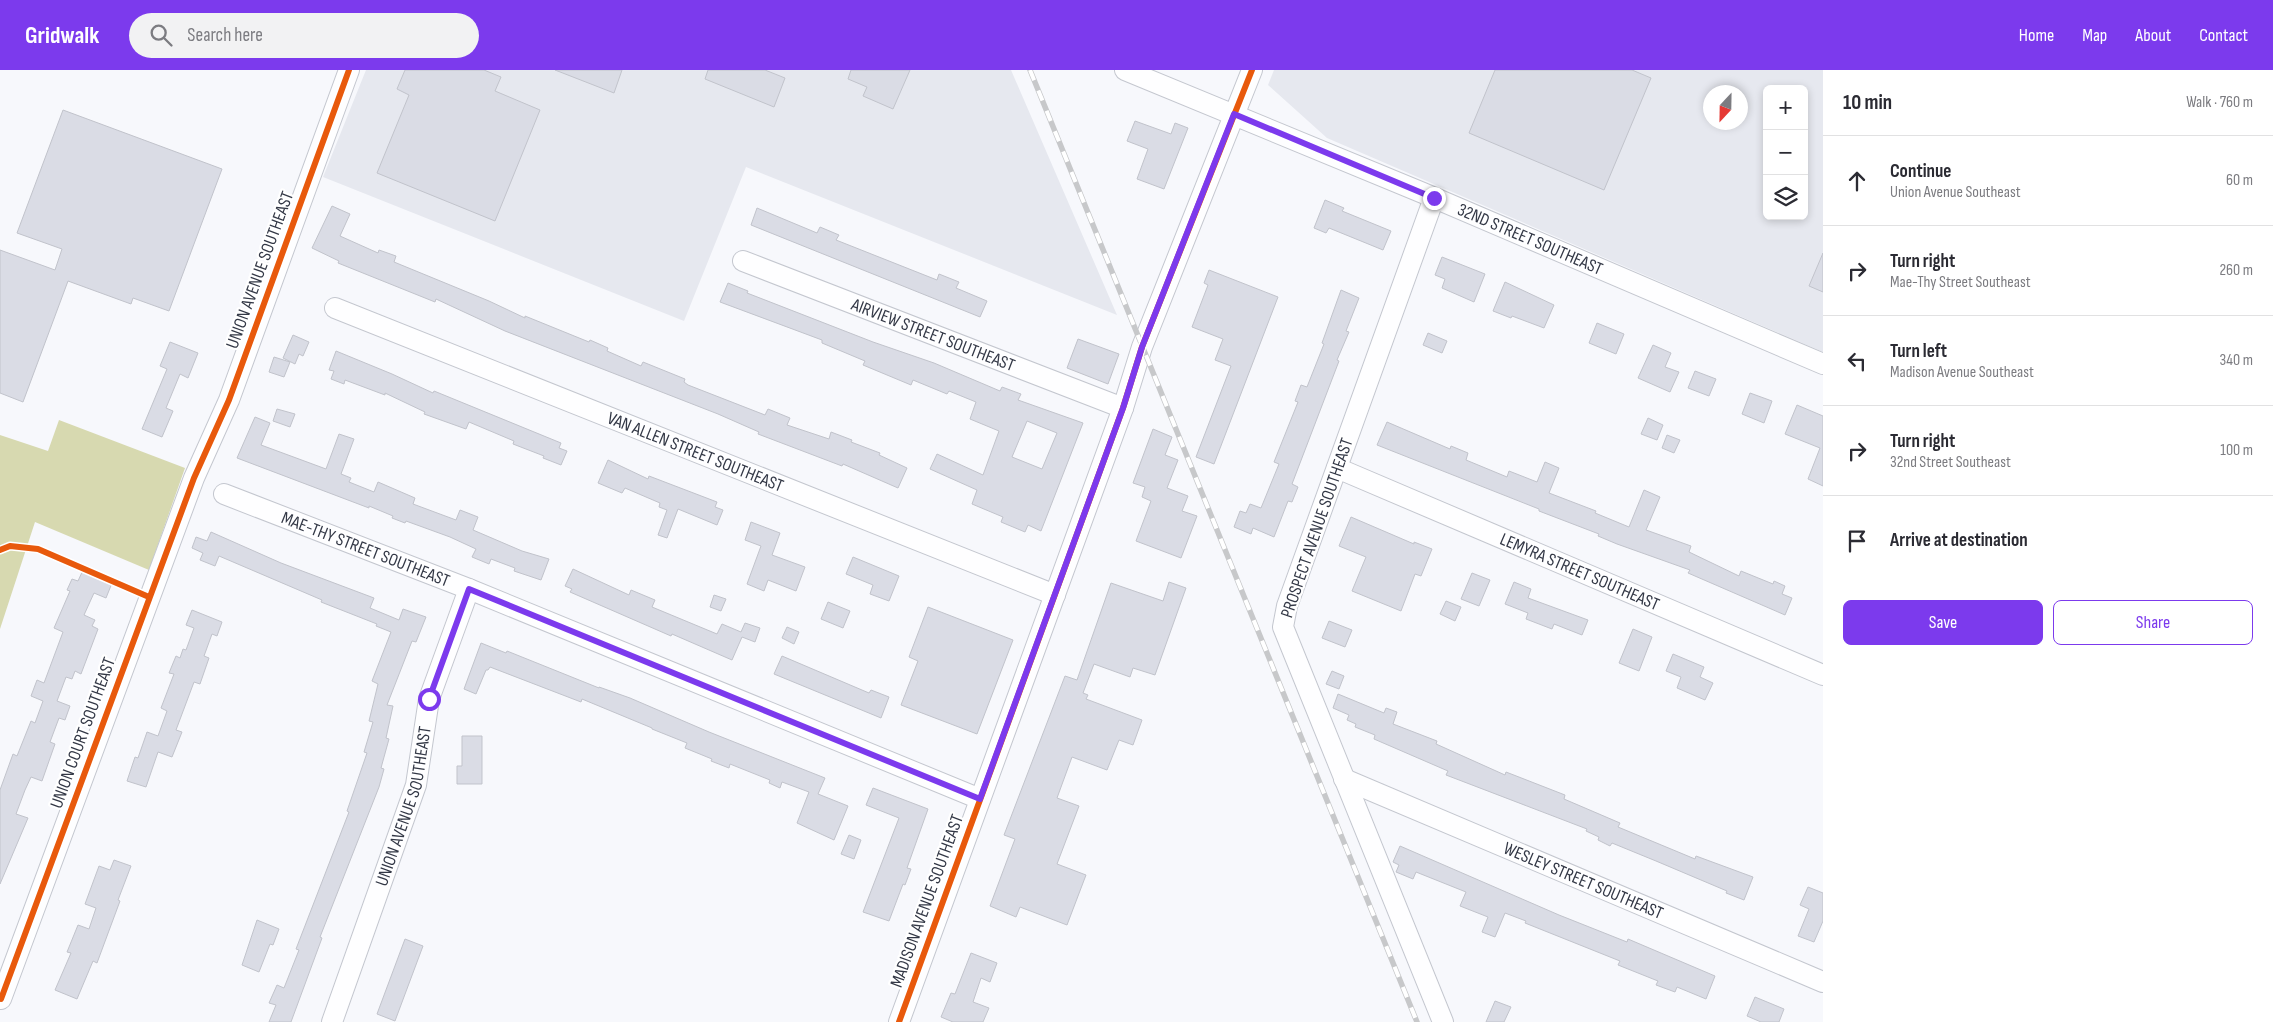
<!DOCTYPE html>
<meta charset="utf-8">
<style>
body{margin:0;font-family:"Sofia Sans Condensed",sans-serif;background:#f2f2f3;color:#2b2b33}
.controls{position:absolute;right:15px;top:15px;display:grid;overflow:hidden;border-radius:8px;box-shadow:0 2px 8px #0003}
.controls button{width:45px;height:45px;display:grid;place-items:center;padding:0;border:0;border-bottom:1px solid #e1e1e2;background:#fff;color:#2b2b33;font:25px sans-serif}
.compass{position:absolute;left:1703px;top:15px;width:45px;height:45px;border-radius:50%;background:#fff;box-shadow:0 2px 8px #0003;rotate:202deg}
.stop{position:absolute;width:15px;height:15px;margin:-11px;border:4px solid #7c3aed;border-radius:50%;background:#fff}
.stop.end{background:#7c3aed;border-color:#fff;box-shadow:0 1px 5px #0008}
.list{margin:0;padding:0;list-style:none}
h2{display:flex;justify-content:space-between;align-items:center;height:65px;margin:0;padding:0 20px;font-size:21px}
h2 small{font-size:16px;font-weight:400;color:#7c7c81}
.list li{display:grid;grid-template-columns:32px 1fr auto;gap:15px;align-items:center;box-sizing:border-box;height:90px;padding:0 20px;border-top:1px solid #e1e1e2}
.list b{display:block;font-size:19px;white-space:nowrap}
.list p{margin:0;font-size:16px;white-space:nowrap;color:#7c7c81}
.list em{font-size:16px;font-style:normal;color:#7c7c81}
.actions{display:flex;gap:10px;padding:15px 20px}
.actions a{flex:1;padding:11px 0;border:1px solid #7c3aed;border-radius:8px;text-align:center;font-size:18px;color:#7c3aed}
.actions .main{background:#7c3aed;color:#fff}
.icon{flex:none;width:28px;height:28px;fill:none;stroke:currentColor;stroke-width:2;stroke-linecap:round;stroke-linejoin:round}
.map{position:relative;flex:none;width:1823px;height:952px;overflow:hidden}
header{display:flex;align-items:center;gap:30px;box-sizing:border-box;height:70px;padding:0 25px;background:#7c3aed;color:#fff}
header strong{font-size:24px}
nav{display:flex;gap:28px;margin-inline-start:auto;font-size:18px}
.search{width:350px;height:45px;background:#f2f2f3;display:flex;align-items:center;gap:12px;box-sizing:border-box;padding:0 18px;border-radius:28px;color:#7c7c81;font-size:19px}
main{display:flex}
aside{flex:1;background:#fff}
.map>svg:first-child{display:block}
.built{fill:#e6e8ef;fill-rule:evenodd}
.forest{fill:#d7d9b0}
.building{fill:#dadce5;stroke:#c1c3cb;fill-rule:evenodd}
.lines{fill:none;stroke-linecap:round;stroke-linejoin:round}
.minor-casing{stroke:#c4c7cf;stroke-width:22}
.minor{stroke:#fefeff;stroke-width:20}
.rail-casing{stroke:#c7c8ca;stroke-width:5.5}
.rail{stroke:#fff;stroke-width:4;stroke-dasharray:11;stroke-linecap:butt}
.cycleway-casing{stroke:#fff;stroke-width:9}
.cycleway{stroke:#e8590c;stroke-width:6}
.route{stroke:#7c3aed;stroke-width:6}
.labels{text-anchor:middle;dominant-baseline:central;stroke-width:4.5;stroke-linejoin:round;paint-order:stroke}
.street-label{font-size:18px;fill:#333846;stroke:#fff}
</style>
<header>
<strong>Gridwalk</strong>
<div class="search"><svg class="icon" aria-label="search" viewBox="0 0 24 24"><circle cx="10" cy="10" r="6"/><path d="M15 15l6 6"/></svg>Search here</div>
<nav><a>Home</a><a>Map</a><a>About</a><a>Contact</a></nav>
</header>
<main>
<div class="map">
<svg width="1823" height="952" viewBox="0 0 1823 952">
<rect width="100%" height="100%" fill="#f7f8fc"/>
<path class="built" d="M366 0H1011L1117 245 746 97 684 251 323 107Z
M1274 0H1823V282L1327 68 1268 15ZM1767 19H1804V146H1767ZM1710 22H1740V52H1710Z"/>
<path class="forest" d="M59 350 185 398 149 500 35 452 0 559V365L48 381Z"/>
<path class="building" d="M405 0H484L501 7 495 21 540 40 495 151 377 103 409 25 397 19Z
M555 0H622L614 23Z
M708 0H765L785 8 774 37 705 9Z
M851 0H910L893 39 863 26 867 17 848 9Z
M1495 0H1632L1651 8 1604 120 1469 63Z
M63 40 222 99 169 241 133 228 131 234 68 211 23 332 0 323V180L55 200 62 179 17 163Z
M1135 51 1171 64 1175 53 1188 58 1164 119 1137 109 1148 79 1127 71Z
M1325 130 1344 138 1342 141 1391 161 1383 180 1329 158 1326 163 1314 158Z
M332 136 350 144 340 166 378 183 379 180 396 186 394 192 489 231 525 248V246L589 272 590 270 608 278 607 281 641 296 643 292 685 309 684 312 688 315 765 345 768 339 790 348 787 355 829 369 831 362 852 370 851 372 880 383 879 385 907 398 898 418 843 394 842 396 758 364 759 362 718 344 505 261 436 229 435 232 338 193 339 191 312 178Z
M757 138 817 163 820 157 839 165 836 170 937 210 939 204 959 212 956 218 987 231 980 247 751 155Z
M1823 183V222L1809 216Z
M1442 187 1485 204 1474 232 1442 218 1445 209 1435 205Z
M1209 200 1278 227 1214 394 1196 387 1231 296 1215 290 1223 269 1192 257 1208 215 1204 213Z
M1505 212 1554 235 1544 258 1512 246 1511 248 1493 241Z
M728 213 748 221 747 223 873 272 934 293 1000 321 1002 317 1021 324 1018 330 1083 353 1041 461 1028 455 1025 462 1001 452 1003 447 972 434 977 420 930 399 937 384 983 405 999 361 970 349 976 332 949 321 947 324 913 310 911 315 863 295 865 291 822 273V270L720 232ZM1027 351 1057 363 1042 399 1012 387Z
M1341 220 1359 228 1346 261 1349 262 1337 290 1339 291 1292 414 1298 417 1292 432 1288 431 1274 467 1253 458 1251 464 1234 457 1240 441 1246 443 1250 434 1261 438 1279 394 1274 392 1298 332 1295 331 1301 315 1307 317 1324 274 1322 273Z
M1597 253 1624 264 1616 284 1589 273Z
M1428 263 1447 271 1442 283 1423 275Z
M293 265 309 272 303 286 299 284 295 294 283 288Z
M1078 269 1119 284 1108 314 1067 298Z
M170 272 198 283 188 308 180 304 166 338 173 341 162 367 142 359 167 299 160 296Z
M1653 275 1671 283 1665 297 1679 302 1670 322 1638 308Z
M336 281 392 304 433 323 434 321 561 373 559 378 567 381 561 395 543 388 544 386 513 374 514 371 469 352 466 359 424 344 425 342 385 323V325L345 310 344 314 331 309 334 301 329 300Z
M274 287 290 292 284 307 269 302Z
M1695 301 1716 309 1709 326 1688 318Z
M1750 323 1772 331 1764 353 1742 344Z
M1797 335 1823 346V416L1808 409 1820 378 1785 364Z
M277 339 295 344 290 357 273 351Z
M255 347 270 353 261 375 326 399 339 364 354 369 341 404 351 408 349 412 374 422 378 412 415 428 413 434 456 450 460 440 478 447 473 460 522 481 549 489 541 510 514 501 515 498 491 489 489 494 472 487 476 479 450 467 406 451 405 453 392 448 393 446 369 436V438L237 388Z
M1648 348 1663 355 1657 370 1641 364Z
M1387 352 1450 379 1451 376 1468 383 1466 390 1507 407 1509 401 1537 412 1545 392 1559 398 1549 423 1596 441 1595 443 1629 457 1644 420 1660 427 1646 460 1691 476 1689 482 1739 506 1741 501 1773 514 1774 511 1785 516 1782 524 1792 528 1785 545 1688 503 1690 500 1617 474 1598 466 1599 464 1539 441V439L1377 375Z
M1153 359 1172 367 1165 385 1178 390 1167 418 1188 426 1182 441 1197 446 1181 488 1136 471 1151 431 1142 427 1145 417 1133 413Z
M1667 365 1680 370 1674 383 1662 378Z
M608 390 648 409 649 406 717 432 715 437 723 440 717 455 678 439 667 468 658 465 667 440 659 437 660 433 625 418 622 423 598 413Z
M1351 447 1414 474V472L1432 479 1421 506 1415 504 1401 541 1352 521 1366 487 1339 476Z
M751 452 780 463 772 485 805 497 796 521 768 510 764 521 747 514 761 476 745 470Z
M211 462 281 493 374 528 370 538 399 550 403 539 426 547 416 572 412 571 387 635 393 636 386 668 389 669 381 698 384 699 379 717 320 867 322 868 291 952H269L276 935 269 933 277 915 284 918 299 880 296 879 349 742 347 741 367 683 364 682 373 652 369 651 378 614 372 611 391 562 376 556 377 554 321 532 322 530 219 486 215 496 200 490 203 483 192 478 196 467 207 471Z
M853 487 899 506 889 531 870 524 873 515 846 504Z
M573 499 629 525 631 520 655 530 652 537 717 564 722 554 741 562 745 553 760 558 755 572 742 567 732 590 672 564 671 566 570 522 572 519 565 516Z
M83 500 112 513 106 528 94 523 84 545 95 550 92 556 98 559 81 604 75 601 72 609 66 607 57 631 70 636 65 650 59 648 50 672 55 674 42 711 31 707 25 720 16 744 28 748 0 814V720L13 684 17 686 31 651 35 653 43 631 31 626 37 610 44 613 63 562 54 558 70 521 67 520 72 509 78 511Z
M1472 503 1490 510 1479 536 1461 529Z
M1169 512 1186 518 1155 605 1133 598 1130 607 1094 594 1083 623 1088 625 1086 629 1142 650 1133 675 1119 670 1107 700 1072 687 1057 728 1079 736 1057 794 1086 805 1067 855 1020 837 1016 847 990 836 1015 769 1004 765 1065 606 1077 610 1111 513 1163 531Z
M1514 512 1531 519 1528 528 1588 550 1582 565 1554 554 1552 559 1526 549 1528 543 1505 534Z
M714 525 726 529 721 541 710 537Z
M1446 531 1461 537 1455 551 1440 544Z
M828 532 850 541 843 558 821 549Z
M928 537 1013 570 977 664 901 635 918 591 909 587Z
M192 540 222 552 217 566 212 564 204 586 209 588 200 614 194 612 176 660 182 662 172 687 158 682 146 717 127 711 135 687 138 688 147 662 158 666 167 641 161 638 174 604 169 603 176 586 180 588 183 579 186 580 194 558 186 555Z
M1329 551 1352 560 1345 577 1322 568Z
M787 557 799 562 794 574 782 568Z
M1633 559 1652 567 1639 601 1619 593Z
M481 573 506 583 507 581 599 618V617L630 628 709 662 825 708 818 724 848 736 834 770 797 753 809 722 782 712 780 718 769 713 770 710 730 694 729 698 711 691 712 689 685 678 687 673 652 659V658L582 629 581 632 490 597 488 600H486L476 624 464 619Z
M1673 584 1704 597 1700 607 1713 613 1705 630 1677 618 1681 607 1666 601Z
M782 586 869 623 871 620 889 627 881 648 774 604Z
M1332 601 1344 606 1339 619 1326 614Z
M1338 624 1384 643 1386 638 1397 642 1393 654 1437 671 1436 674 1505 705 1506 702 1565 725 1564 729 1620 753 1618 757 1695 789 1696 786 1753 807 1744 830 1726 823 1727 821 1656 791 1612 773 1610 776 1598 770 1599 767 1586 761 1587 759 1446 705 1448 701 1374 669 1375 665 1355 657 1356 654 1347 650 1349 645 1333 638Z
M462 666H482V714H457V696H462Z
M873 718 928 739 907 798 911 799 905 815 903 814 889 851 863 842 899 748 866 735Z
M849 765 861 770 854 789 841 784Z
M1400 776 1559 845 1627 872 1628 869 1715 906 1706 929 1677 917 1675 922 1656 915 1658 911 1618 895 1620 891 1525 853 1526 851 1505 843 1495 867 1482 862 1488 847 1460 836 1466 822 1416 802 1413 809 1396 802 1399 795 1393 792Z
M114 790 131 796 118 830 120 831 97 893 93 891 77 929 55 920 71 883 67 882 78 855 89 859 96 838 85 834 99 796 110 800Z
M1808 817 1823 823V851L1814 872 1798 866 1809 839 1800 835Z
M257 850 279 859 273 875 270 874 259 902 242 895Z
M405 869 423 876 395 951 377 944Z
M971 883 997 893 990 912 981 908 973 932 989 938 983 952H953L941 947 951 923 955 924Z
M1755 927 1784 939 1779 952H1761L1747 946Z
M1495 931 1511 937 1504 952H1486Z"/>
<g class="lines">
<defs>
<g id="minor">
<path id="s1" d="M1125 0 1423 123 1823 294"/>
<path d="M1434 128 1287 536 1283 557 1443 952"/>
<path id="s2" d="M743 191 1123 338"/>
<path id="s3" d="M335 238 1055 525"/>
<path id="s4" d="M1337 398 1823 605"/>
<path id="s5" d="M224 424 469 519 980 729"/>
<path id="s6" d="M1344 709 1823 912"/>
<path d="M1 929 194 408 229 330 349 0"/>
<path id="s7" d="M332 952 416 715 429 629 469 519"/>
<path d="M899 952 1123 338 1142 277 1252 0"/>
</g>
</defs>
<use href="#minor" class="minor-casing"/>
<use href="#minor" class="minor"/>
<defs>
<path id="rail" d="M1030 0 1417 952"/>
</defs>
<use href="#rail" class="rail-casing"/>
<use href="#rail" class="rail"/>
<defs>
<path id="cycleway" d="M0 480 10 476 38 479 149 527
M1 929 194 408 229 330 349 0
M899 952 1123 338 1142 277 1252 0"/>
</defs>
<use href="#cycleway" class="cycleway-casing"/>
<use href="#cycleway" class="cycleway"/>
</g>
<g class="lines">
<path class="route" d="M429 629 469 519 980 729 1123 338 1142 277 1234 44 1434 128"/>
</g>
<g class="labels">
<g class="street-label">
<text stroke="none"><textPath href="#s1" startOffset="439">32ND STREET SOUTHEAST</textPath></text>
<text transform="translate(260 200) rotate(-70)">UNION AVENUE SOUTHEAST</text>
<text stroke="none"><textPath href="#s2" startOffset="204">AIRVIEW STREET SOUTHEAST</textPath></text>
<text stroke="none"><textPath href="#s3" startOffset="388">VAN ALLEN STREET SOUTHEAST</textPath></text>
<text transform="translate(1317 458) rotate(-71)">PROSPECT AVENUE SOUTHEAST</text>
<text stroke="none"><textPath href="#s5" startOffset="152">MAE-THY STREET SOUTHEAST</textPath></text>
<text stroke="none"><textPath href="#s4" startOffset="264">LEMYRA STREET SOUTHEAST</textPath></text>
<text transform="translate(83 663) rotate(-70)">UNION COURT SOUTHEAST</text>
<text stroke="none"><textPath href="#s7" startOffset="228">UNION AVENUE SOUTHEAST</textPath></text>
<text stroke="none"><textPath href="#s6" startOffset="260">WESLEY STREET SOUTHEAST</textPath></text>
<text transform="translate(927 831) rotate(-70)">MADISON AVENUE SOUTHEAST</text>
</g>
</g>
</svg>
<div class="controls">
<button>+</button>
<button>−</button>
<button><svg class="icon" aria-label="layers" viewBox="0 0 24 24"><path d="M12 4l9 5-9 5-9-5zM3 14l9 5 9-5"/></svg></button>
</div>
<svg class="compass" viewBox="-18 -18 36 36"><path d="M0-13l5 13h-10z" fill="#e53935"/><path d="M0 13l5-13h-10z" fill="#7c7c81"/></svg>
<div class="stop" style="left:429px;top:629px"></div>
<div class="stop end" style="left:1434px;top:128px"></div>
</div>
<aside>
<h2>10 min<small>Walk · 760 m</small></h2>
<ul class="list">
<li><svg class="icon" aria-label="ahead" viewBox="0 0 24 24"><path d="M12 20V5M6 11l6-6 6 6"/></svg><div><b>Continue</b><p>Union Avenue Southeast</p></div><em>60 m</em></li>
<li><svg class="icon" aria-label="right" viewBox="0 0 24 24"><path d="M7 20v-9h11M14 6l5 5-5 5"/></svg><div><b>Turn right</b><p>Mae-Thy Street Southeast</p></div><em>260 m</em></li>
<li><svg class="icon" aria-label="left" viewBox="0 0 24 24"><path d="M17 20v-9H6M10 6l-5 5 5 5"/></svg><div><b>Turn left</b><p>Madison Avenue Southeast</p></div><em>340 m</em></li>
<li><svg class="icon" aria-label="right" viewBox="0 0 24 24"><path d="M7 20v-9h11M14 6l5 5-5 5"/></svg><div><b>Turn right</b><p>32nd Street Southeast</p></div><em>100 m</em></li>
<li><svg class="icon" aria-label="arrive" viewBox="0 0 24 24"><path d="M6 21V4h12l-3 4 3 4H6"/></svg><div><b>Arrive at destination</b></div></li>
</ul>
<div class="actions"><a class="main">Save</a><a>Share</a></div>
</aside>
</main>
